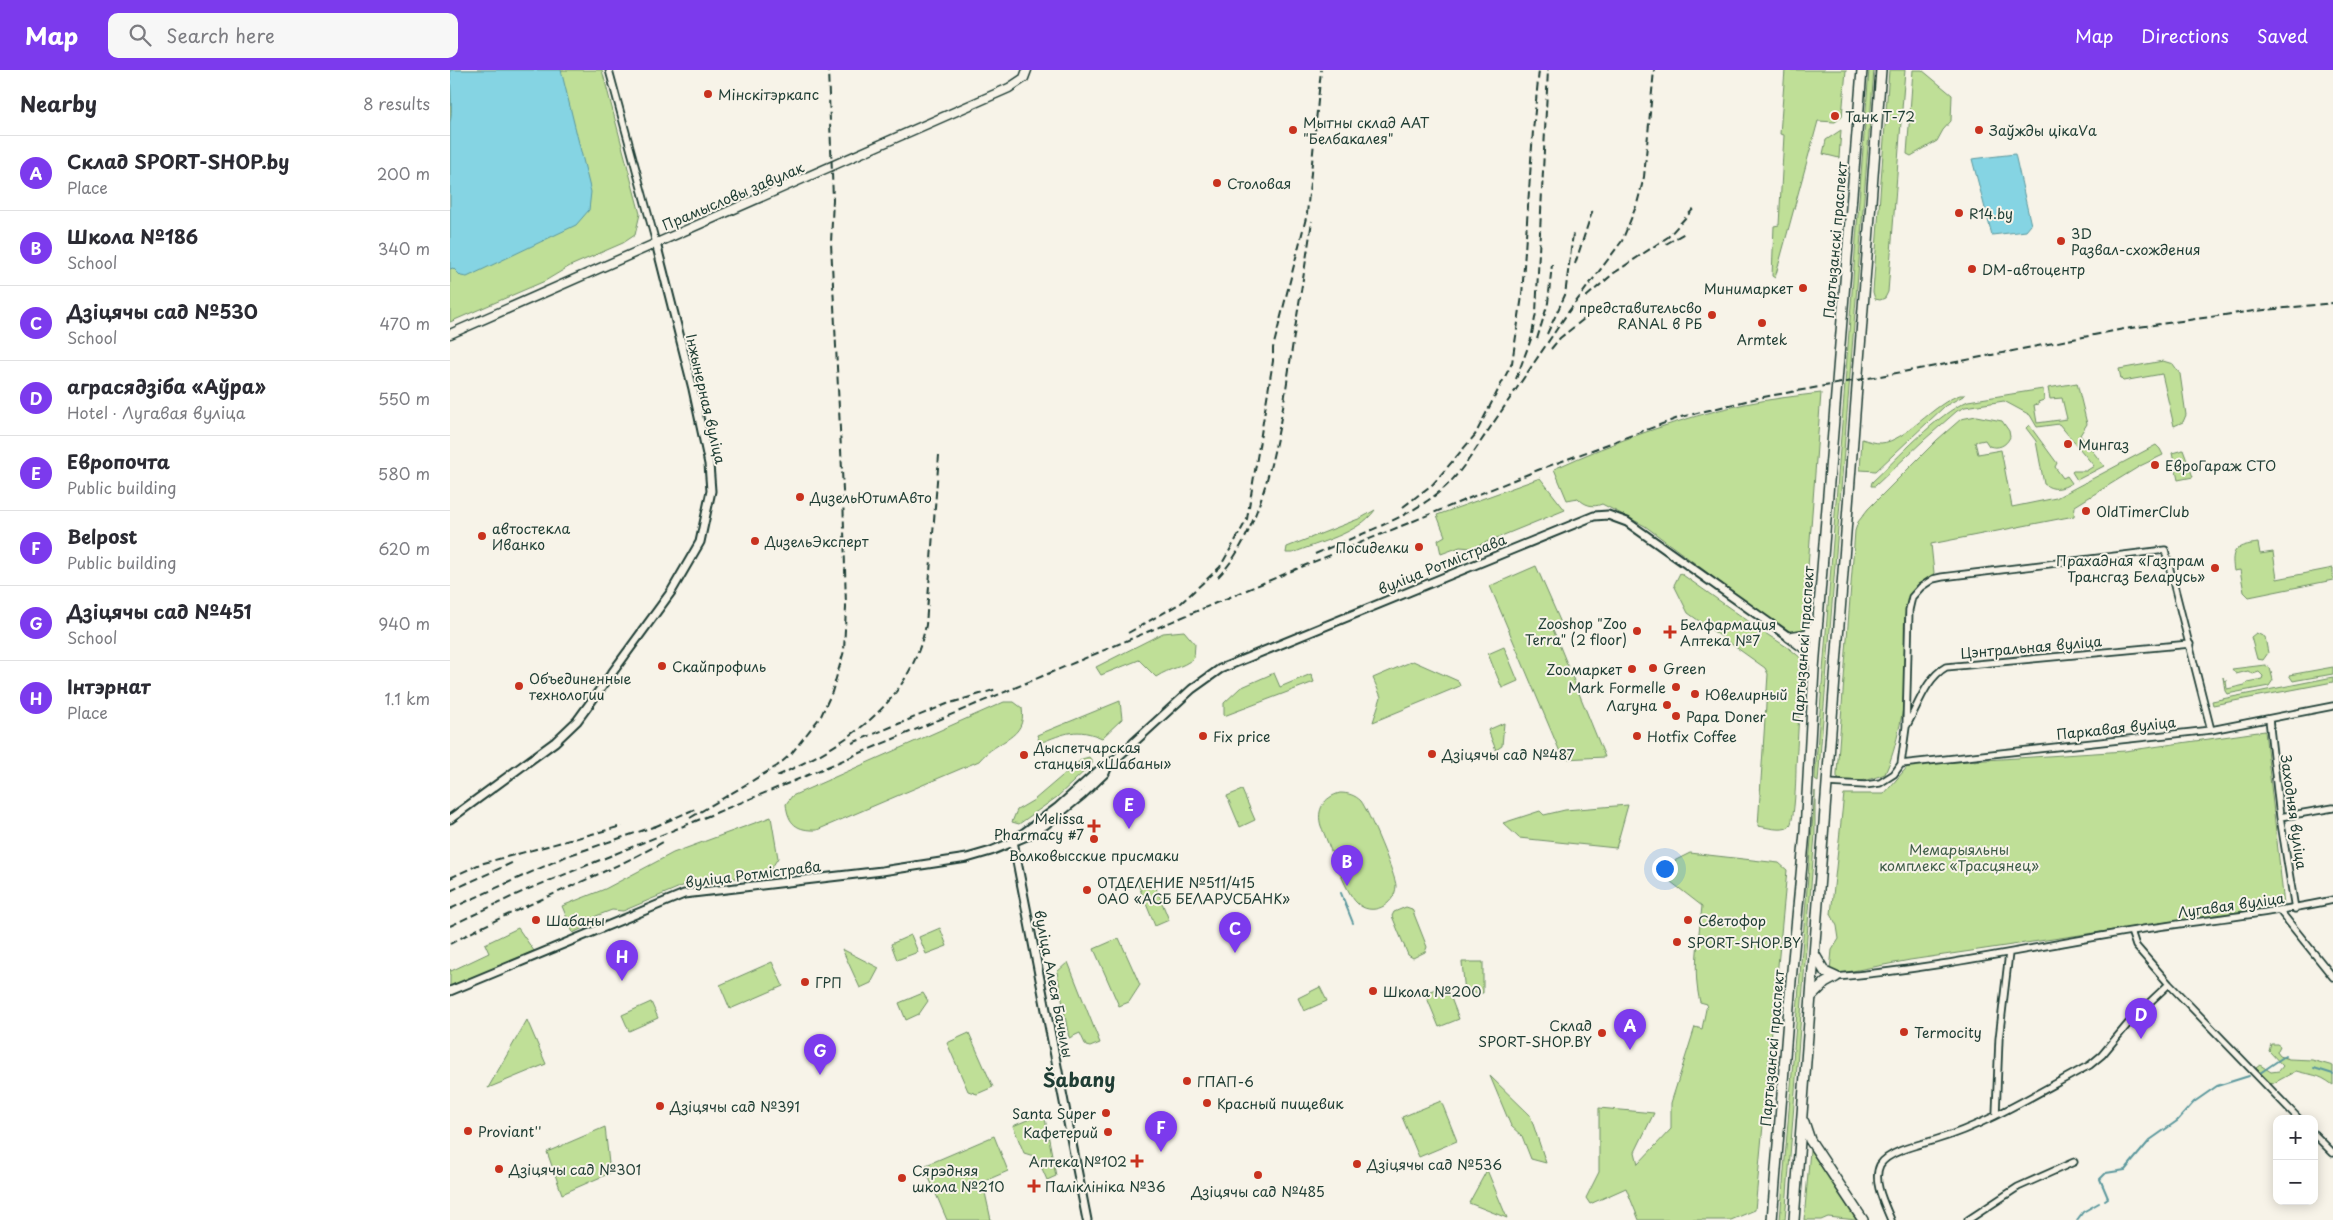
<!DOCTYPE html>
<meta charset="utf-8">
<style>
body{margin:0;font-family:"Playpen Sans",sans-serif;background:#f7f7f7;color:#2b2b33}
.controls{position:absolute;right:15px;bottom:15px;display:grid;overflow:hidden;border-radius:10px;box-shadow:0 2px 12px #0003}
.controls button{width:45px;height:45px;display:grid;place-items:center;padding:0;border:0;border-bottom:1px solid #e1e1e2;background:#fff;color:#2b2b33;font:25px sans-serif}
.you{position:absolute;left:1214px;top:798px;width:18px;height:18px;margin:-12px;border:4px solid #fff;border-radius:50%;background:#1a73e8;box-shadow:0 0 0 8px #1a73e833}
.badge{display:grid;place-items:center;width:32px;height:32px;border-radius:50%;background:#7c3aed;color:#fff;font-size:16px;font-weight:700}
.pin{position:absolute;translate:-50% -41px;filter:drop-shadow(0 1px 2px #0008)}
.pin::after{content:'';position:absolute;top:26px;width:18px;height:15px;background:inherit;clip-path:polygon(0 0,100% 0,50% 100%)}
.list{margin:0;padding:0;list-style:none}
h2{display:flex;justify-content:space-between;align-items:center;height:65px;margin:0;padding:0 20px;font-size:21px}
h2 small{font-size:16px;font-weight:400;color:#7c7c81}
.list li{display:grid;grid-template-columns:32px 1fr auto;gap:15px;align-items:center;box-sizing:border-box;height:75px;padding:0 20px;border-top:1px solid #e1e1e2}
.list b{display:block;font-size:19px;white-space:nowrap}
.list p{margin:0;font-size:16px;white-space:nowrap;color:#7c7c81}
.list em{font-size:16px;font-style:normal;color:#7c7c81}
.icon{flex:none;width:28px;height:28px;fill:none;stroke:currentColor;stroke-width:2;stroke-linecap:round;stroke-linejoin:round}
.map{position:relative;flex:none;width:1883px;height:1150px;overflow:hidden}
header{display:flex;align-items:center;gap:30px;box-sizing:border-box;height:70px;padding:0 25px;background:#7c3aed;color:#fff}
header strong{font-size:24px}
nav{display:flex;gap:28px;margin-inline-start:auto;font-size:18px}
.search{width:350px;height:45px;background:#f7f7f7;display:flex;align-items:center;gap:12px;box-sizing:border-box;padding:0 18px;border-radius:10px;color:#7c7c81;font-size:19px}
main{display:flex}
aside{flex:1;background:#fff}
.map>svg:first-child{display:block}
.green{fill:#bfdf97;stroke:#6f8e66}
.water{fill:#85d4e3;stroke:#5c989d}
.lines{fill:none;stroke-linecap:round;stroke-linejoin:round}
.stream{stroke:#5c989d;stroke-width:2}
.minor-casing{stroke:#1f3d34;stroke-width:9}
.tertiary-casing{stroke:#1f3d34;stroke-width:11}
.secondary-casing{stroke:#1f3d34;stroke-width:11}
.trunk-casing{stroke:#1f3d34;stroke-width:12}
.minor{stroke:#f7f3e8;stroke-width:5.5}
.tertiary{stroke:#f7f3e8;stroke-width:7}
.secondary{stroke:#f7f3e8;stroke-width:8}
.trunk{stroke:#f7f3e8;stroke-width:9}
.rail{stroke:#1f3d34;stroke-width:2;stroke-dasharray:8 4;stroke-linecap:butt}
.poi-dot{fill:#c8321e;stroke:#f7f3e8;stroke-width:2}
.labels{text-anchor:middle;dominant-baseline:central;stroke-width:4;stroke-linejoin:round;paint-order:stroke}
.poi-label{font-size:14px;fill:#1f3d34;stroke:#f7f3e8;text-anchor:start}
.street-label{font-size:14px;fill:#1f3d34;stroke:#f7f3e8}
.park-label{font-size:14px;fill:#3f5d48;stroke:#f7f3e8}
.district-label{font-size:19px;font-weight:bold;fill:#1f3d34;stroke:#f7f3e8}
</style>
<header>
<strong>Map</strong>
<div class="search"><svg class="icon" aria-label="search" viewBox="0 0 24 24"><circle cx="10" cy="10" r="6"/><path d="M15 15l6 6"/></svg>Search here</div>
<nav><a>Map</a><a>Directions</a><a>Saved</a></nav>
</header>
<main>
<aside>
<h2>Nearby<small>8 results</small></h2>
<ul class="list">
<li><span class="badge">A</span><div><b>Склад SPORT-SHOP.by</b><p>Place</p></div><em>200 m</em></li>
<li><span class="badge">B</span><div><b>Школа №186</b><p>School</p></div><em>340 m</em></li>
<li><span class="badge">C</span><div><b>Дзіцячы сад №530</b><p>School</p></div><em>470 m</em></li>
<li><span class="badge">D</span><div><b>аграсядзіба «Аўра»</b><p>Hotel · Лугавая вуліца</p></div><em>550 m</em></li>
<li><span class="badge">E</span><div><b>Европочта</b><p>Public building</p></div><em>580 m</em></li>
<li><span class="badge">F</span><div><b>Belpost</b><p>Public building</p></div><em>620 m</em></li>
<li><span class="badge">G</span><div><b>Дзіцячы сад №451</b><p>School</p></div><em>940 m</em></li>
<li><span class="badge">H</span><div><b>Інтэрнат</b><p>Place</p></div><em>1.1 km</em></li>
</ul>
</aside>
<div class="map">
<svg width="1883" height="1150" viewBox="0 0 1883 1150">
<rect width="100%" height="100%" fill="#f7f3e8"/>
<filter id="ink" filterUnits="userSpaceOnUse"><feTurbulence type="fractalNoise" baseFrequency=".02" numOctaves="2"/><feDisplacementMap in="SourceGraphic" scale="10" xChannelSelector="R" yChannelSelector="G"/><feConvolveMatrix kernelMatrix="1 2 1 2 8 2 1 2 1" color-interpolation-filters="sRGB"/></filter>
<g filter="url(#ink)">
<path class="green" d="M0 0H152L190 144 185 165 173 173 120 196 95 211 0 252Z
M1335 0H1396L1392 47 1385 52 1368 51 1325 208 1322 206 1324 156 1329 155 1334 65 1330 64Z
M1419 0H1424L1368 712 1365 710V706Z
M1439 0H1455L1438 222 1435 228 1430 230 1425 229 1423 222Z
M1463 0H1472L1502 25 1501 51 1493 60 1487 71 1461 86 1457 84Z
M1391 60 1389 88 1373 84 1376 70Z
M1713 291 1723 294 1730 304 1736 345 1733 352 1724 356 1712 304 1673 311 1671 309 1669 299Z
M1627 313 1637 354 1630 365 1654 396 1627 410 1622 402 1623 401H1636L1644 396 1609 354 1587 357 1580 345 1554 331 1515 337 1507 341 1474 370 1425 416H1421L1422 412C1448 388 1487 344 1518 331L1593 319 1594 330 1588 332 1589 334 1584 335 1587 353 1617 349 1612 328 1600 329 1598 318Z
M1371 323 1353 564 1338 563 1195 456 1152 434C1143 438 1134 435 1128 428L1117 430 1104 399C1165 371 1230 348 1295 334 1320 329 1346 326 1371 323Z
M1510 325H1515L1495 336 1426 401 1410 400 1412 369C1418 371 1425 373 1431 373 1455 372 1484 333 1510 325Z
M1526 346 1552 351 1559 361 1560 367C1556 376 1548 379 1539 376L1535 370 1525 372 1528 384 1551 380 1562 437 1606 428 1706 375 1710 379 1713 385 1690 396 1625 436 1624 446 1481 474 1484 503C1478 513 1465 515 1460 527 1450 549 1456 579 1456 603 1456 632 1447 678 1435 704 1420 710 1402 715 1387 708V703L1405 461 1408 452 1418 439 1487 370 1511 349Z
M1579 355 1607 393 1605 397 1613 408 1617 406 1622 413C1612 419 1603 421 1594 414L1586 371 1576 358Z
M1733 380 1743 407 1728 410 1722 383Z
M1090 408 1115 440 1022 478 1010 477 991 484 988 470 995 466 987 445Z
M925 440C908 464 869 472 843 483H836L837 477 911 448Z
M1808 473 1810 484 1823 482 1827 509 1883 498V510L1799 527 1794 522 1790 500 1784 501C1780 478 1787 476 1808 473Z
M1086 496 1111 553 1102 557 1155 687 1113 689 1040 516Z
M1230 503 1318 565 1340 579 1352 589 1346 696C1346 705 1345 752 1339 757 1332 762 1315 757 1308 756L1318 604 1315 598 1238 543 1224 515Z
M734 561 745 574 744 588C731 599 721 597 706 607L689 590 651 605 646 597 713 563Z
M1806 563 1815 567 1818 583 1813 590 1807 589 1801 567Z
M1054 577 1068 611 1052 618 1038 584Z
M963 591 1008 611 1010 616 923 652 931 627 923 608Z
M1815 595 1820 598 1823 610 1819 616 1777 624 1775 621 1773 607 1774 611 1776 610 1777 619 1795 615 1797 612 1812 609 1813 606 1809 602 1803 604 1798 601 1786 604 1782 599Z
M1883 597V604L1848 610 1843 611 1839 605Z
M824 603 830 617 861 604 864 612 774 646V633L790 618Z
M1883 607V612L1763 635 1762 631Z
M670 631 672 649 652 668C627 657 615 663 590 673L587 665Z
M554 632H564L572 638C577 670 548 668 529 691L367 760C347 761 338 754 336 734L342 726Z
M1054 653 1052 676 1046 680 1038 660Z
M1815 661 1834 835 1460 890 1392 903H1384L1380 901 1382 880 1389 869 1387 856 1381 844 1394 724H1434L1459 695 1675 681Z
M639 687 643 692 641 695 607 727 569 754 562 752 567 740 584 730 632 689Z
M792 720 805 750 790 757 777 726Z
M1365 721V764L1335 1150H1330Z
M890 723C898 723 905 725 911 731 918 740 946 806 946 816 945 836 921 847 907 833 896 824 878 772 871 756 866 740 874 727 890 723Z
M1178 735 1166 778 1069 768 1053 753 1090 741 1094 745 1115 740Z
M321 747 328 788 321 799 303 806 237 814 173 841 162 840 146 846 141 854 123 863 112 836 155 819 223 783Z
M1240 783 1329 793 1337 800 1305 1140 1281 1150H1189L1176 1118 1140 1134 1136 1128 1149 1102V1038L1204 1043 1185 1082 1188 1094 1221 1059V1033L1245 957 1252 959 1257 934 1250 932C1242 900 1249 868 1252 836L1212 805 1214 796Z
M702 808 719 850 705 856 688 814Z
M956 837 962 839 977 877 975 882 963 888 958 885 942 846 944 842Z
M68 858 84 881 0 917V899L1 901 39 883 35 874Z
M490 858 497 876 476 884 469 867Z
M461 865 468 882 447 890 441 874Z
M669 868 690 915 679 932 669 936 644 879Z
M392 879 429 898 421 913 410 918Z
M322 892 333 916 280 939 270 915Z
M618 892 650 973 640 977 636 976 630 963 619 968 607 902Z
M1012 892H1033V923H1015Z
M996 915 1009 949 989 957 975 923Z
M870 917 877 931 854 941 848 928Z
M473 923 478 931 469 944 456 950 449 933Z
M201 932 208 948 179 961 172 945Z
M77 950 96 994 38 1018Z
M519 963 543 1017 527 1024 518 1021 497 973Z
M1821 974H1827L1830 976 1827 982 1830 986 1839 989 1862 990 1883 996V1015C1867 1003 1863 1006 1846 1001L1822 1014 1806 998 1810 995 1821 1002 1829 1001 1833 996 1819 981Z
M1040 1006 1080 1045 1096 1093 1081 1089 1072 1066 1061 1056Z
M991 1031 1007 1071 969 1087 952 1047Z
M594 1043 606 1106 597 1110 587 1087 574 1083 563 1056Z
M155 1057 160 1103 112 1124 97 1082Z
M544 1066 558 1101 537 1110 534 1118 541 1150H497L474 1096Z
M1360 1080 1406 1150 1378 1147 1371 1150H1354Z
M1037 1100 1057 1148 1019 1133Z"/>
<path class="water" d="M0 0H111L141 122 139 140 126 155 17 207 11 206 3 198 0 199V52C3 45 0 10 0 0Z
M1565 84 1581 155 1576 161 1542 165 1522 89Z"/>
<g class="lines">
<path class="stream" d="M891 823 903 853
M1864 998 1883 1004
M1810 1003 1835 986
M1655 1130 1658 1128 1650 1109 1656 1103 1675 1100 1700 1070 1727 1051 1744 1032 1767 1016 1799 1006
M1627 1150 1633 1142 1649 1133"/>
<defs>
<path id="minor" d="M159 0 206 173
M1819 649 1830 747 1845 839
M1457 655C1468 636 1476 608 1496 597L1740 574
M1451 694 1761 660 1883 636
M1377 713 1415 715 1430 713 1444 704 1451 694 1456 657 1459 540 1462 527 1471 517 1483 509 1492 507 1715 480 1761 660
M1830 747 1883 738
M1830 841 1883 907
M1681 861 1686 876 1719 914 1849 1049
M1386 907C1486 899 1583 877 1681 861 1749 850 1817 845 1883 830
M1546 1044 1549 969 1559 883
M1864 1064 1883 1083
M1441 1150C1435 1135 1422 1111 1430 1095 1438 1081 1471 1074 1485 1070 1537 1055 1592 1020 1640 995L1652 985 1682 949 1719 914
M1518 1150 1568 1117 1624 1092"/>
<path id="tertiary" d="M0 749 105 672 127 651 221 522 250 472 261 421 259 394 243 319 206 173
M563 771 607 738 649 700 658 696 742 619 770 599 1144 446 1158 445 1177 452 1339 567
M563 771 637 1150
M0 921 234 824 432 801 517 788 541 781 577 766 595 755 632 725 655 703 658 696"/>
<path id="secondary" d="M0 264 559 18 574 8 577 0"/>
<path id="trunk" d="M1339 567 1358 581 1363 593
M1339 567 1358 564 1368 551
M1365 885 1375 902 1386 907
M1362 926 1375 913 1386 907
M1354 1052 1360 1070 1413 1150
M1322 1150 1341 911 1355 762 1364 599 1412 0
M1344 1150 1431 0"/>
</defs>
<use href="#minor" class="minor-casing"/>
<use href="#tertiary" class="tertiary-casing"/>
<use href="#secondary" class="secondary-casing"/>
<use href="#trunk" class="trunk-casing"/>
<use href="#minor" class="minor"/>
<use href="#tertiary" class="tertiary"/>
<use href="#secondary" class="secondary"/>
<use href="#trunk" class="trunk"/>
<path class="rail" d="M1216 174 1235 163
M1125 194 1143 139
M1136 227 1164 203 1218 167 1246 136
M1097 264 1115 225 1123 164
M1087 269 1098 233 1102 194
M1101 279 1110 268 1149 237
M1066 309 1081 269 1086 243 1098 0
M953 437 983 414 1025 365 1062 293 1072 226 1083 61 1089 0
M865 484C903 467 956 449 988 423 1001 413 1010 401 1019 389L1119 241 1172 171 1187 134 1194 107 1204 0
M768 507C818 457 833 340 843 272 849 232 856 192 862 151
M678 563 731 533 770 497 785 471 797 449 823 291V278L857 144 871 0
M402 673 497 634 547 619
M327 706C397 673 458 637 476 555L489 385
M240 748 327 696 341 684 371 646 382 622 394 581 396 537 393 421 381 173 383 129 378 0
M204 757 245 739
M0 808 30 794 172 756
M0 821 64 792
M0 839 117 786 209 755
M0 856 74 821 339 713 856 495 1088 400 1231 347 1308 328 1491 295 1674 259 1796 242 1883 233
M0 874C69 835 145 810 215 771"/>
</g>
</g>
<g class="poi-dot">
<circle cx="258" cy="24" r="5"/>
<circle cx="1385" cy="46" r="5"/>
<circle cx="843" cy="60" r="5"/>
<circle cx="1529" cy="60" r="5"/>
<circle cx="767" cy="113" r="5"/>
<circle cx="1509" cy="143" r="5"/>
<circle cx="1611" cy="171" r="5"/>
<circle cx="1522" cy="199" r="5"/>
<circle cx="1353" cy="218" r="5"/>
<circle cx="1262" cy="245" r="5"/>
<circle cx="1312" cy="253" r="5"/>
<circle cx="1618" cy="374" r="5"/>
<circle cx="1705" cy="395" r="5"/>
<circle cx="350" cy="427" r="5"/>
<circle cx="1636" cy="441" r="5"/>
<circle cx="32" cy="466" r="5"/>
<circle cx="305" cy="471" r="5"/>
<circle cx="969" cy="477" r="5"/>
<circle cx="1765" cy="498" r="5"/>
<circle cx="1187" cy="561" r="5"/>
<path d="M1217.5 554.5h5v5h5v5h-5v5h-5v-5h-5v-5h5z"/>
<circle cx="212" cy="596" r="5"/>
<circle cx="1203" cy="598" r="5"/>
<circle cx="1182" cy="599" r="5"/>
<circle cx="69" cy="616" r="5"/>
<circle cx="1226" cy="617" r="5"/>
<circle cx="1245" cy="624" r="5"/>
<circle cx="1217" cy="635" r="5"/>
<circle cx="1226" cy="646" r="5"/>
<circle cx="753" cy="666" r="5"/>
<circle cx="1187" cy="666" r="5"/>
<circle cx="982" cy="684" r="5"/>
<circle cx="574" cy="685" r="5"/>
<path d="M641.5 748.5h5v5h5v5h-5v5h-5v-5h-5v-5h5z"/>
<circle cx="644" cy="769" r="5"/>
<circle cx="637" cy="820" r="5"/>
<circle cx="86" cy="850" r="5"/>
<circle cx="1238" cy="850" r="5"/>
<circle cx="1227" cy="872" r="5"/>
<circle cx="355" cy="912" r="5"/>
<circle cx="923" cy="921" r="5"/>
<circle cx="1454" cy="962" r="5"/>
<circle cx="1152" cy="963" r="5"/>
<circle cx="737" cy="1011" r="5"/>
<circle cx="757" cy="1033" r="5"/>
<circle cx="210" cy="1036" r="5"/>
<circle cx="656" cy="1043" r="5"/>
<circle cx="18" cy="1061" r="5"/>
<circle cx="658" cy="1062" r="5"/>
<path d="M684.5 1083.5h5v5h5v5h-5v5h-5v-5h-5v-5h5z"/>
<circle cx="907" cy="1094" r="5"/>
<circle cx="49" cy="1099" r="5"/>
<circle cx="808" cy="1105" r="5"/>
<circle cx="452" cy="1108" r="5"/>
<path d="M581.5 1108.5h5v5h5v5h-5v5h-5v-5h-5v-5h5z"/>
</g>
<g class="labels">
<g class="poi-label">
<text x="268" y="24">Мінскітэркапс</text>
<text x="1395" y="46">Танк Т-72</text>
<text x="853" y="52">Мытны склад ААТ<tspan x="853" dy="16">"Белбакалея"</tspan></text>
<text x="1539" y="60">Заўжды цікаVа</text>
<text x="777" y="113">Столовая</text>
<text x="1519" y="143">R14.by</text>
<text x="1621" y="163">3D<tspan x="1621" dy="16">Развал-схождения</tspan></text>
<text x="1532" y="199">DM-автоцентр</text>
<text x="1343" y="218" text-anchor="end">Минимаркет</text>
<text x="1252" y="237" text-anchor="end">представительсво<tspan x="1252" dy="16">RANAL в РБ</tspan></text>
<text x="1312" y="269" text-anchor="middle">Armtek</text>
<text x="1628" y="374">Мингаз</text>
<text x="1715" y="395">ЕвроГараж СТО</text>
<text x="360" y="427">ДизельЮтимАвто</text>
<text x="1646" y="441">OldTimerClub</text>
<text x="42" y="458">автостекла<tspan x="42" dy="16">Иванко</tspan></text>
<text x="315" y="471">ДизельЭксперт</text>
<text x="959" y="477" text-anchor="end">Посиделки</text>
<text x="1755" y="490" text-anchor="end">Прахадная «Газпрам<tspan x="1755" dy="16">Трансгаз Беларусь»</tspan></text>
<text x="1177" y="553" text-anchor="end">Zooshop "Zoo<tspan x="1177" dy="16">Terra" (2 floor)</tspan></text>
<text x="1230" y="554">Белфармация<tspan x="1230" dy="16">Аптека №7</tspan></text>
<text x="222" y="596">Скайпрофиль</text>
<text x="1213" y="598">Green</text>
<text x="1172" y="599" text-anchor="end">Zooмаркет</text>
<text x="79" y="608">Объединенные<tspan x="79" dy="16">технологии</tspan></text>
<text x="1216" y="617" text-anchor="end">Mark Formelle</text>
<text x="1255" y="624">Ювелирный</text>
<text x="1207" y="635" text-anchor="end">Лагуна</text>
<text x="1236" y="646">Papa Doner</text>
<text x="763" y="666">Fix price</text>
<text x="1197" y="666">Hotfix Coffee</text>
<text x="584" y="677">Дыспетчарская<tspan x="584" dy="16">станцыя «Шабаны»</tspan></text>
<text x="992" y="684">Дзіцячы сад №487</text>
<text x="634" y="748" text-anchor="end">Melissa<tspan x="634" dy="16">Pharmacy #7</tspan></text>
<text x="644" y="785" text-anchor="middle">Волковысские присмаки</text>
<text x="647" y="812">ОТДЕЛЕНИЕ №511/415<tspan x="647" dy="16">ОАО «АСБ БЕЛАРУСБАНК»</tspan></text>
<text x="96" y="850">Шабаны</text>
<text x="1248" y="850">Светофор</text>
<text x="1237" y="872">SPORT-SHOP.BY</text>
<text x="365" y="912">ГРП</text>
<text x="933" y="921">Школа №200</text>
<text x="1142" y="955" text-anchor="end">Склад<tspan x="1142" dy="16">SPORT-SHOP.BY</tspan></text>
<text x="1464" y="962">Termocity</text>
<text x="747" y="1011">ГПАП-6</text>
<text x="767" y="1033">Красный пищевик</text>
<text x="220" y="1036">Дзіцячы сад №391</text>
<text x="646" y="1043" text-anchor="end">Santa Super</text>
<text x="28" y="1061">Proviant''</text>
<text x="648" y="1062" text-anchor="end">Кафетерий</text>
<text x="677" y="1091" text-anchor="end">Аптека №102</text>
<text x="917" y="1094">Дзіцячы сад №536</text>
<text x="59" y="1099">Дзіцячы сад №301</text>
<text x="462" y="1100">Сярэдняя<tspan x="462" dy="16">школа №210</tspan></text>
<text x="595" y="1116">Паліклініка №36</text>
<text x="808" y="1121" text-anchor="middle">Дзіцячы сад №485</text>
</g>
<g class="street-label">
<text transform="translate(283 126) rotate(-23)">Прамысловы завулак</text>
<text transform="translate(1385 170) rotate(-85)">Партызанскі праспект</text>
<text transform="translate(256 329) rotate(77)">Інжынерная вуліца</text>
<text transform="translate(992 494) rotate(-22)">вуліца Ротмістрава</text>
<text transform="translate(1353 574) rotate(-86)">Партызанскі праспект</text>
<text transform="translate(1581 577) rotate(-5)">Цэнтральная вуліца</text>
<text transform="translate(1666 658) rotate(-6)">Паркавая вуліца</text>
<text transform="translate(1844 742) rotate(82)">Заходняя вуліца</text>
<text transform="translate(303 804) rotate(-7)">вуліца Ротмістрава</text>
<text transform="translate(1781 835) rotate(-8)">Лугавая вуліца</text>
<text transform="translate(604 914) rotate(79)">вуліца Алеся Бачылы</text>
<text transform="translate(1322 978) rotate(-85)">Партызанскі праспект</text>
</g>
<g class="park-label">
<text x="1509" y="779">Мемарыяльны<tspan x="1509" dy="16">комплекс «Трасцянец»</tspan></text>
</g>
<g class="district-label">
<text x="629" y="1009">Šabany</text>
</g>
</g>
</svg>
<div class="controls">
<button>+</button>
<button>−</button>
</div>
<div class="you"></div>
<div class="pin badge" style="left:1180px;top:980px">A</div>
<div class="pin badge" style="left:897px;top:816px">B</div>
<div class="pin badge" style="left:785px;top:883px">C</div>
<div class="pin badge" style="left:1691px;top:969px">D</div>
<div class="pin badge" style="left:679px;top:759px">E</div>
<div class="pin badge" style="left:711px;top:1082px">F</div>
<div class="pin badge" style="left:370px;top:1005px">G</div>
<div class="pin badge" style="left:172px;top:911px">H</div>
</div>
</main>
